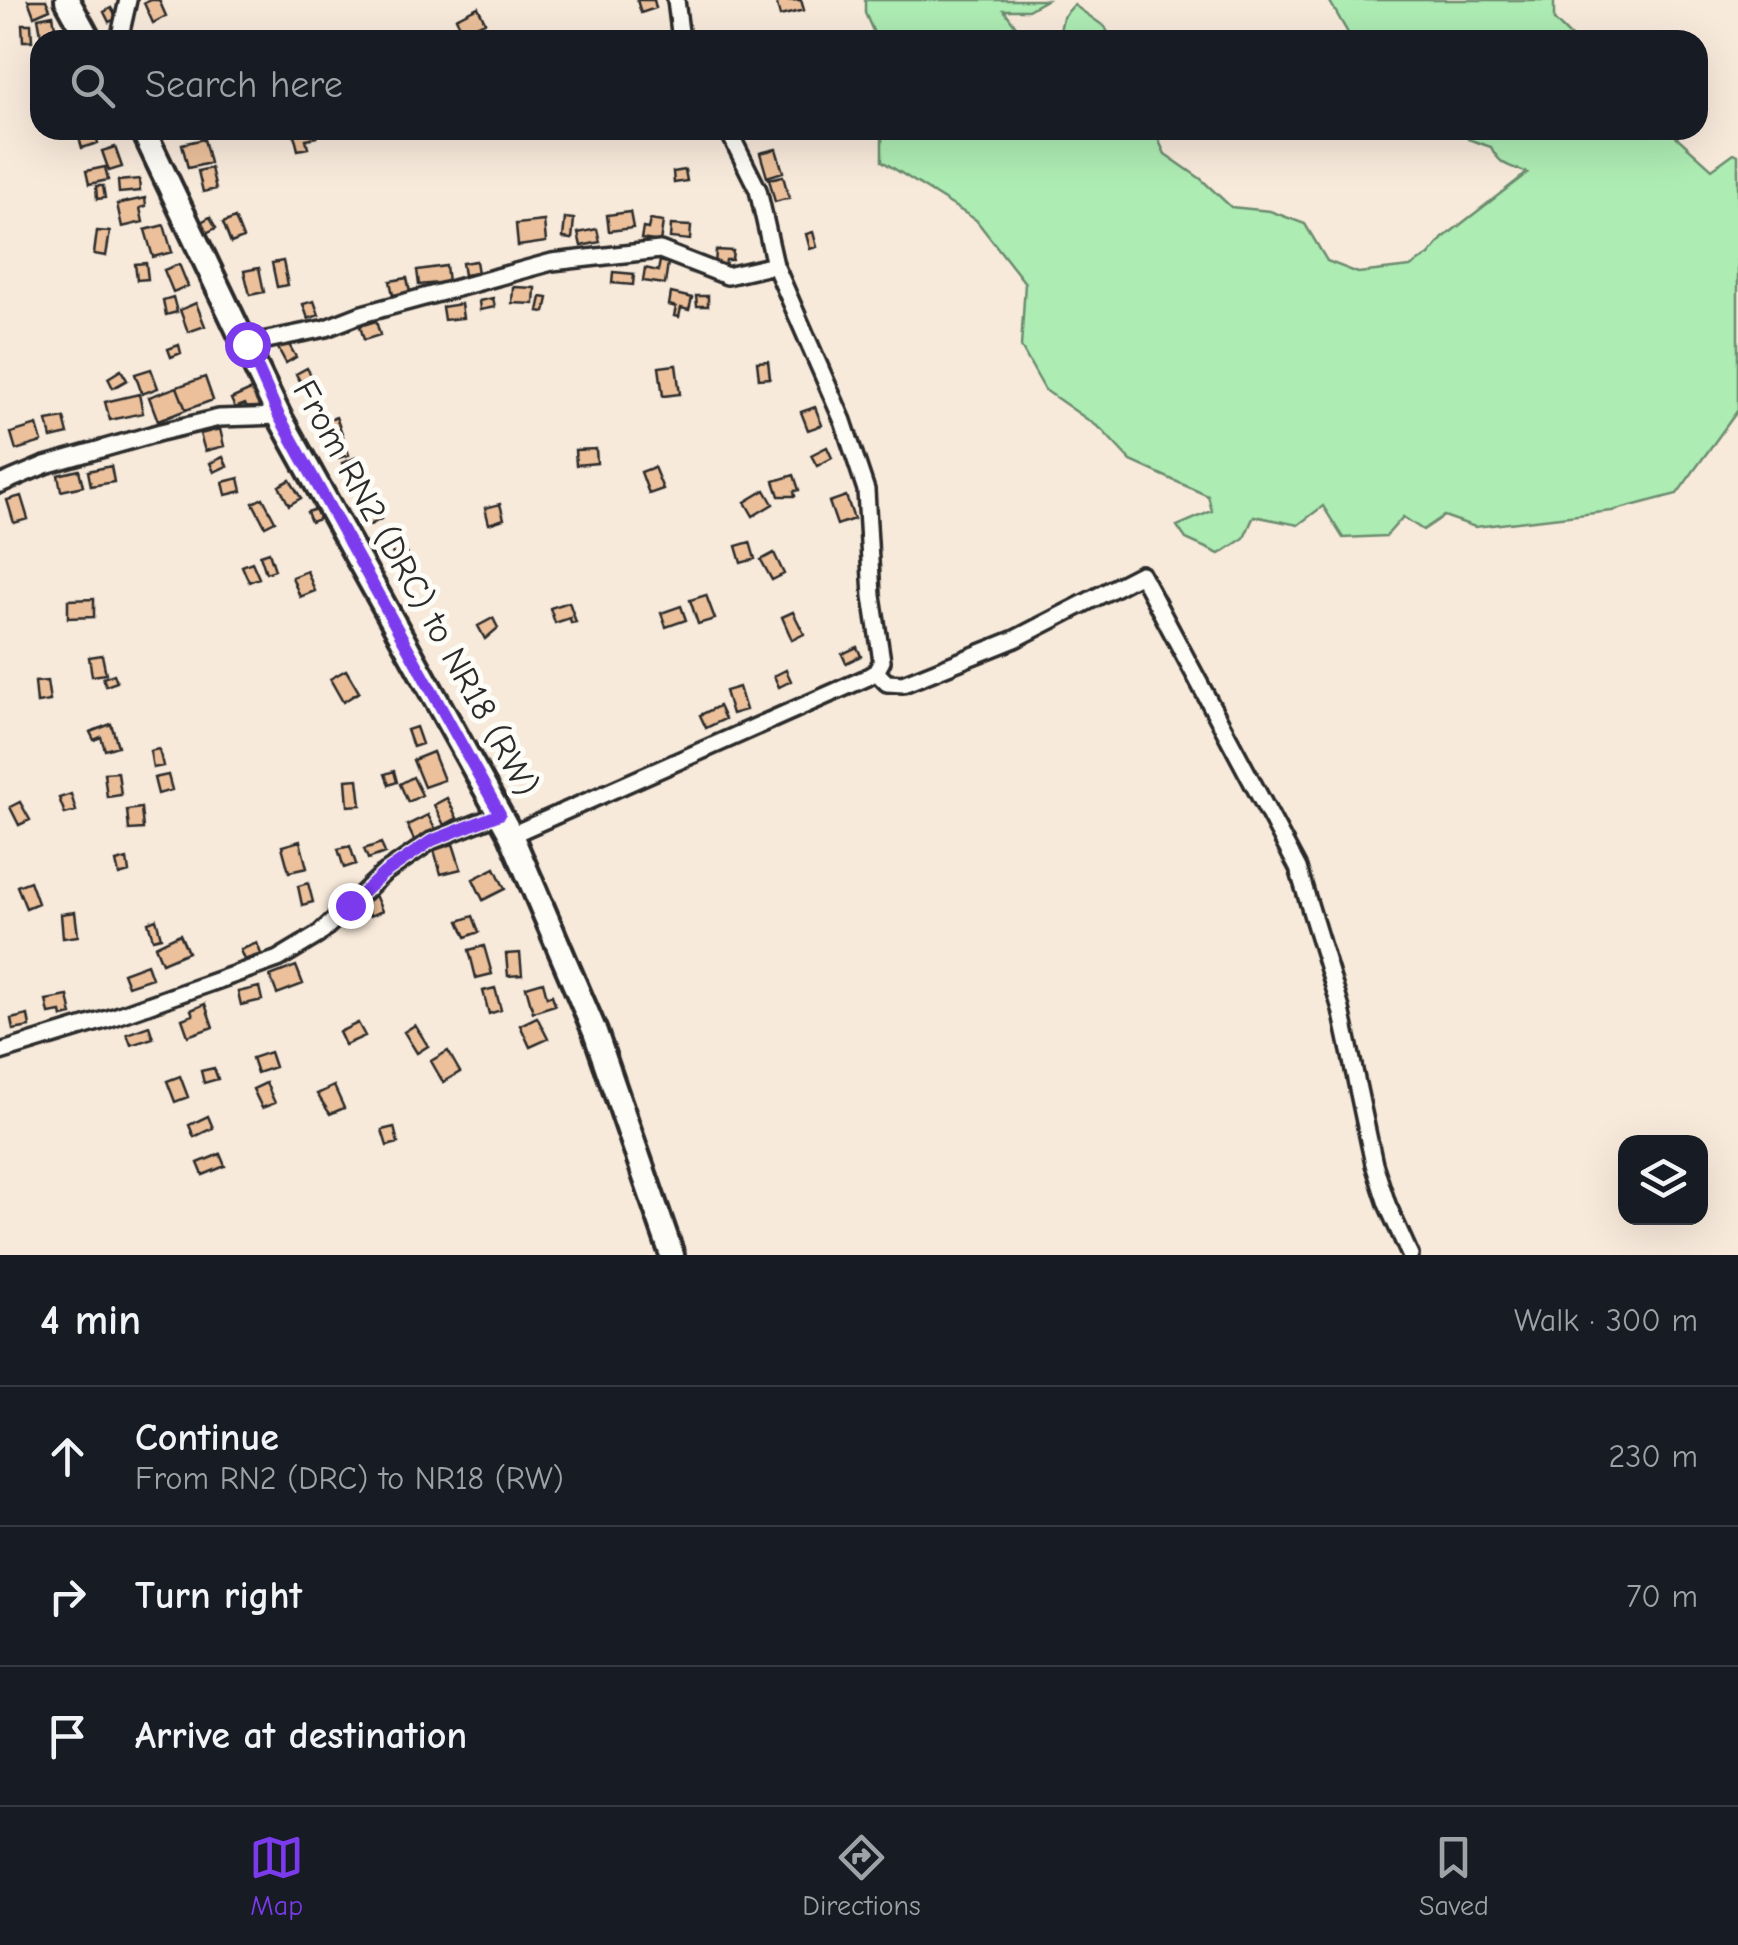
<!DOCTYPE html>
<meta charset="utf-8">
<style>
body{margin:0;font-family:"Comic Neue",sans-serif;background:#242831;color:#f1f3f6}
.controls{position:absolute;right:30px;bottom:30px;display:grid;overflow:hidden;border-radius:20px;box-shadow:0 10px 40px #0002}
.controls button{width:90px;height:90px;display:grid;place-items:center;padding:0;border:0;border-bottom:2px solid #363941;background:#171b24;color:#f1f3f6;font:50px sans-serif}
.stop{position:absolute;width:30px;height:30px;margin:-22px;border:8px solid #7c3aed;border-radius:50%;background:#fff}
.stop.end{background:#7c3aed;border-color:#fff;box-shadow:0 2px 10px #0008}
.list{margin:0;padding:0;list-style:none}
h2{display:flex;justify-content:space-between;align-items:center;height:130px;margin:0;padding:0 40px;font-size:42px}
h2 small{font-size:32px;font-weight:400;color:#9ea1a6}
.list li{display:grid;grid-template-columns:65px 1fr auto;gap:30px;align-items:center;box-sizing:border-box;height:140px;padding:0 40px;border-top:2px solid #363941}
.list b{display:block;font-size:38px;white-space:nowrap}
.list p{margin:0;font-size:32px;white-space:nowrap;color:#9ea1a6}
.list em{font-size:32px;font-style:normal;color:#9ea1a6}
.icon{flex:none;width:55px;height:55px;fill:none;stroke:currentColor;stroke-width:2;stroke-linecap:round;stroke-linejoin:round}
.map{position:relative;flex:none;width:1738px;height:1255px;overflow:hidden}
.search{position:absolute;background:#171b24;box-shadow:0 10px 40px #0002;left:30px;right:30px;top:30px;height:110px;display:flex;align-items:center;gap:25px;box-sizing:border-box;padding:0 35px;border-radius:30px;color:#9ea1a6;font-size:38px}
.sheet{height:550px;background:#171b24}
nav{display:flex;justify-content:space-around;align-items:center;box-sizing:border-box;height:140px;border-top:2px solid #363941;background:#171b24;font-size:28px;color:#9ea1a6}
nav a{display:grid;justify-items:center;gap:5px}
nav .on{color:#7c3aed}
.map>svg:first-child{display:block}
.green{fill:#adecb3;stroke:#6c8c6f;stroke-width:2.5}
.building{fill:#ebc09b;stroke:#2b2b2b;stroke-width:2.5}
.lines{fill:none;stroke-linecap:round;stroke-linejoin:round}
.street-casing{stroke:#2b2b2b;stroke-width:22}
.secondary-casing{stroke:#2b2b2b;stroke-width:30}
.street{stroke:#fdfcf7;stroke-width:15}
.secondary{stroke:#fdfcf7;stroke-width:22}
.route{stroke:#7c3aed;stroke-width:12}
.labels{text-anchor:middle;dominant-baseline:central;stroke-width:10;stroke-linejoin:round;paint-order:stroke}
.street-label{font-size:35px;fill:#2b2b2b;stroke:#fdfcf7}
</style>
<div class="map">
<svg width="1738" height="1255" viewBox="0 0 1738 1255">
<rect width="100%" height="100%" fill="#f8eadb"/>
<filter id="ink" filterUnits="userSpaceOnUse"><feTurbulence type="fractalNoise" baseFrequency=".01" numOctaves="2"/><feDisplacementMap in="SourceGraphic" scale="20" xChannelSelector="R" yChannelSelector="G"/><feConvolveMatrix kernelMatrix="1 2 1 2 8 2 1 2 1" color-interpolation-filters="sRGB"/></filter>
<g filter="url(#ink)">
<path class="green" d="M865 0H1046L1028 10H1004L1026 40H877L865 13Z
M1329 0H1554V20L1574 40H1352Z
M1074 5 1105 27 1112 40H1055L1059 36 1063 17Z
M882 130H1154L1165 154 1201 179 1231 207 1270 211 1305 224 1327 261 1358 273 1410 267 1429 255 1443 238 1527 173C1510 166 1500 166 1491 147L1468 139 1467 130H1669L1712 169 1734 153 1738 155V410L1677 494 1612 511 1475 527 1444 516 1423 530 1403 517 1386 536 1343 538 1323 506 1298 525 1254 516 1244 538 1219 554 1186 539 1177 526 1212 511 1208 496 1131 461 1101 429 1045 390 1021 347 1025 283 976 220 882 161Z"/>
<path class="building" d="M28 0H46L50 9 34 16Z
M151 0H159L166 16 153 23 144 3Z
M637 0H654L656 8 641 13Z
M801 0 804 10 780 16 776 1Z
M478 7 485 22 463 32 456 18Z
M111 8 117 18 109 22 104 12Z
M53 15 57 39 42 40 38 18Z
M22 24H31L32 41H23Z
M94 130 98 143 82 148 78 134Z
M293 130H315L317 137 306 139 308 148 298 150Z
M204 139 210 163 188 168 182 144Z
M115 147 122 167 109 171 102 151Z
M776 149 783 172 767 177 760 153Z
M105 167 108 180 89 184 86 171Z
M211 168 216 189 203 192 198 171Z
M685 170 687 181 674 183 673 172Z
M783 176 789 198 775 202 769 179Z
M139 179 140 191 119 193 118 181Z
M96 186H103L105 198 97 199Z
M145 198 146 206 140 208 143 222 122 227 117 204Z
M630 212 633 228 609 231 607 215Z
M210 217 216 228 206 233 201 222Z
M235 218 243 238 231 243 223 223Z
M565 218 574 219 572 239 563 238Z
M650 220 663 222 660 242 641 239 643 228 648 229Z
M544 221 546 242 518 246 516 224Z
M164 225 172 252 153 257 145 230Z
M671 225 691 226 690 240 670 238Z
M597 229 600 242 581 246 578 233Z
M97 231 110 232 106 256 94 254Z
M813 232 817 247 810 249 806 234Z
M716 250 733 251 732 260H726L725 267 715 266Z
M283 261 288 285 277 287 272 263Z
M476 261 478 273 464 275 462 263Z
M660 261 668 263 665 284 643 281 645 268 658 271Z
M146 263 148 279 137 280 135 264Z
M179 264 188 286 173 292 164 270Z
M446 266 448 282 419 285 417 270Z
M259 268 264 292 250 295 244 271Z
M613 272 634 274 633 285 612 283Z
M407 278 410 292 393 295 390 281Z
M513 287 535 288 534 304 512 303Z
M671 293 692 298 689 310 681 308 679 317 674 316 676 307 669 305Z
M696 296H708V306H697Z
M173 297 177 312 166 315 163 300Z
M541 297 548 298 545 312 538 311Z
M493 298 495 307 480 310 479 301Z
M314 301 319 315 308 319 303 304Z
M196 303 205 326 188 332 180 310Z
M461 304 463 318 444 320 442 307Z
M376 321 380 335 364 340 360 326Z
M288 343 296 357 286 363 278 348Z
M179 345 181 353 171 357 168 349Z
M768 361 770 378 759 379 757 362Z
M676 365 680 394 663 396 659 367Z
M307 368 315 382 304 388 296 374Z
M151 369 158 388 142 394 135 374Z
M121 370 127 380 113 388 108 378Z
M205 377 213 400 186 410 177 387Z
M177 387 186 410 158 421 149 397Z
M253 389 262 408 249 413 245 404 235 408 231 399Z
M139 394 143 413 110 420 105 402Z
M815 407 822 425 808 430 801 412Z
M336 417 343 436 327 442 320 423Z
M64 418 68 434 51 438 47 421Z
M37 425 42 442 16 450 11 433Z
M220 429 224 446 205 451 200 434Z
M344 440 349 455 338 458 333 444Z
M827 447 832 458 817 466 811 455Z
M596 449 597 463 576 465 575 450Z
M223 457 227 466 214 472 210 463Z
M357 457 365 476 350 482 342 463Z
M111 466 114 482 91 486 88 471Z
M654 467 663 489 649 494 641 472Z
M79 470 83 486 61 491 58 475Z
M794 475 799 490 794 491 795 496H779L774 481Z
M239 478 242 491 226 495 223 482Z
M290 480 301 498 289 505 279 486Z
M765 490 773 504 753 516 745 502Z
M21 496 28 519 14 523 7 500Z
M846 496 854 519 837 525 829 502Z
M263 498 275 521 265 526 253 503Z
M500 504 504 519 489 524 485 508Z
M316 509 319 519 311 522 307 512Z
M376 509 381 519 370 525 364 516Z
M402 540 409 558 397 564 389 545Z
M750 542 755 559 741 563 736 546Z
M269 552 275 570 266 573 260 555Z
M774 553 784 574 772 580 761 560Z
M252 562 259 578 249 582 242 566Z
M307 571 315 591 300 597 292 577Z
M706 595 715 619 698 624 690 600Z
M94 599V617L68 618V600Z
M569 602 576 622 571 623 570 618 555 623 550 608Z
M681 606 686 620 666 627 661 613Z
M793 612 804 634 792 640 782 617Z
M493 618 498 628 485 639 478 626Z
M857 647 861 656 846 663 842 654Z
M102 655 106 674 92 676 89 657Z
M346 670 359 692 343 702 330 679Z
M786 670 791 681 779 687 774 676Z
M114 674 117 682 106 686 103 678Z
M47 681 50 701 37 703 35 682Z
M739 687 746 710 732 714 725 691Z
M719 706 725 719 706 728 700 715Z
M111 724 118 746 105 750 101 737 94 740 90 732Z
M416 727 422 744 413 747 407 730Z
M159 749 163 766 153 768 150 751Z
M433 752 444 780 424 787 413 760Z
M394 771 397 782 389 785 385 774Z
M118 772 121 795 107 797 104 773Z
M168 775 172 790 158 794 154 778Z
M413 777 422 795 408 802 400 784Z
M358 779 361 805 348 806 346 780Z
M71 794 76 811 65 814 59 798Z
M447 798 457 818 444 825 434 805Z
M20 802 30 820 19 825 10 807Z
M141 808 143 829 129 830 127 810Z
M428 815 435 829 414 840 407 825Z
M300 841 307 868 289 872 282 846Z
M381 843 385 853 368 859 364 849Z
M453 844 461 869 441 874 434 850Z
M350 846 356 864 344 868 338 849Z
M127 859 129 872 119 875 116 862Z
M495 868 505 889 483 900 473 879Z
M30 881 38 903 26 908 17 886Z
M308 883 313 902 302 905 298 886Z
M375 895 382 911 370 916 364 900Z
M75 912 78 936 63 938 61 914Z
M473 916 479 932 466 937 459 921Z
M156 919 161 937 153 939 148 922Z
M180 934 188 952 162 963 155 946Z
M257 943 261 954 244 960 240 950Z
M484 946 492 974 476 978 469 950Z
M520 953 522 975 508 976 506 954Z
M147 964 152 978 128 986 123 973Z
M296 966 303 984 277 994 270 976Z
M543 982 547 997 552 995 555 1005 533 1012 526 987Z
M259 987 262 1000 241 1005 238 992Z
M495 988 501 1010 489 1014 483 991Z
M68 996 72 1015 62 1017 61 1012 49 1014 46 1000Z
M205 1004 213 1027 188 1036 182 1019 193 1015 191 1010Z
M28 1015 30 1027 13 1030 11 1019Z
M537 1017 548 1039 530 1047 520 1025Z
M358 1023 365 1036 345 1045 339 1032Z
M415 1025 428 1046 417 1053 404 1032Z
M149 1026 153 1038 131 1045 127 1034Z
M448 1051 460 1072 443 1082 431 1061Z
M270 1052 275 1067 257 1073 252 1058Z
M214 1068 218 1079 204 1083 201 1071Z
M180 1076 188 1097 175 1102 167 1081Z
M266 1083 275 1103 262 1108 253 1089Z
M334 1086 344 1108 330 1114 317 1094Z
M208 1116 213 1128 194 1137 189 1125Z
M394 1127 398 1143 387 1146 382 1130Z
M220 1154 225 1166 203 1175 198 1163Z"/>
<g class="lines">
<defs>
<path id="street" d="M676 0 681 40
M119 40 128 0
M247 344 326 328 362 314 552 262 660 250 727 276 775 265
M0 484 45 465 161 432 219 418 279 416
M876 672 887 683 903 684 1015 639 1141 574 1298 868 1341 1009 1374 1164 1387 1204 1410 1255
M511 835 866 678 876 672 882 661 872 596 866 490 843 421 775 265 758 190 728 130
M0 1052 108 1019 278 959 318 935 383 874 431 841 500 814"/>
<path id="secondary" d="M67 0 89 40
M143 130 279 416 511 835 595 1032 672 1255"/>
</defs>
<use href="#street" class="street-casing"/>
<use href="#secondary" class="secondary-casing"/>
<use href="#street" class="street"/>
<use href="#secondary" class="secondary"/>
</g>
</g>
<g class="lines" filter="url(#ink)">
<path class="route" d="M247 344 279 416 500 814 431 841 383 874 350 905"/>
</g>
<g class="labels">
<g class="street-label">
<text transform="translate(416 588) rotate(61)">From RN2 (DRC) to NR18 (RW)</text>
</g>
</g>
</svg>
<div class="controls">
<button><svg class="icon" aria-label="layers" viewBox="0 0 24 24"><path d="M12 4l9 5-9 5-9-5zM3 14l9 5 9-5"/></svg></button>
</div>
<div class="stop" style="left:247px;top:344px"></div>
<div class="stop end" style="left:350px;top:905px"></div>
<div class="search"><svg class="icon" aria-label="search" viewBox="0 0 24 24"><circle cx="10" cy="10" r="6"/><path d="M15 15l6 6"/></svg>Search here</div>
</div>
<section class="sheet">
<h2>4 min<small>Walk · 300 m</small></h2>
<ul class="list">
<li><svg class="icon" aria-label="ahead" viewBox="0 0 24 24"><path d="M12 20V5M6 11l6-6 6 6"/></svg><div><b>Continue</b><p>From RN2 (DRC) to NR18 (RW)</p></div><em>230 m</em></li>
<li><svg class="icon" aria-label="right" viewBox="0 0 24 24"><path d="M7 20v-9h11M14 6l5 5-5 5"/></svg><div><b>Turn right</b></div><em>70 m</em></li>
<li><svg class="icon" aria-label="arrive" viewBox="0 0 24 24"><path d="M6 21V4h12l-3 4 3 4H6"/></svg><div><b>Arrive at destination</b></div></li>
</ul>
</section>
<nav>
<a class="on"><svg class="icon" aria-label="map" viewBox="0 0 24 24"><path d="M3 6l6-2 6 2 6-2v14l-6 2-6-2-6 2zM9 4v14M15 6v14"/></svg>Map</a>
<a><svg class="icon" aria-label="directions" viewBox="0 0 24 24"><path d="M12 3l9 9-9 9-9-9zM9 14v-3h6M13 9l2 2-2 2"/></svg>Directions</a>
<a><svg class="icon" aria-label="saved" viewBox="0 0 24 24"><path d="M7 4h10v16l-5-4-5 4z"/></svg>Saved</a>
</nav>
